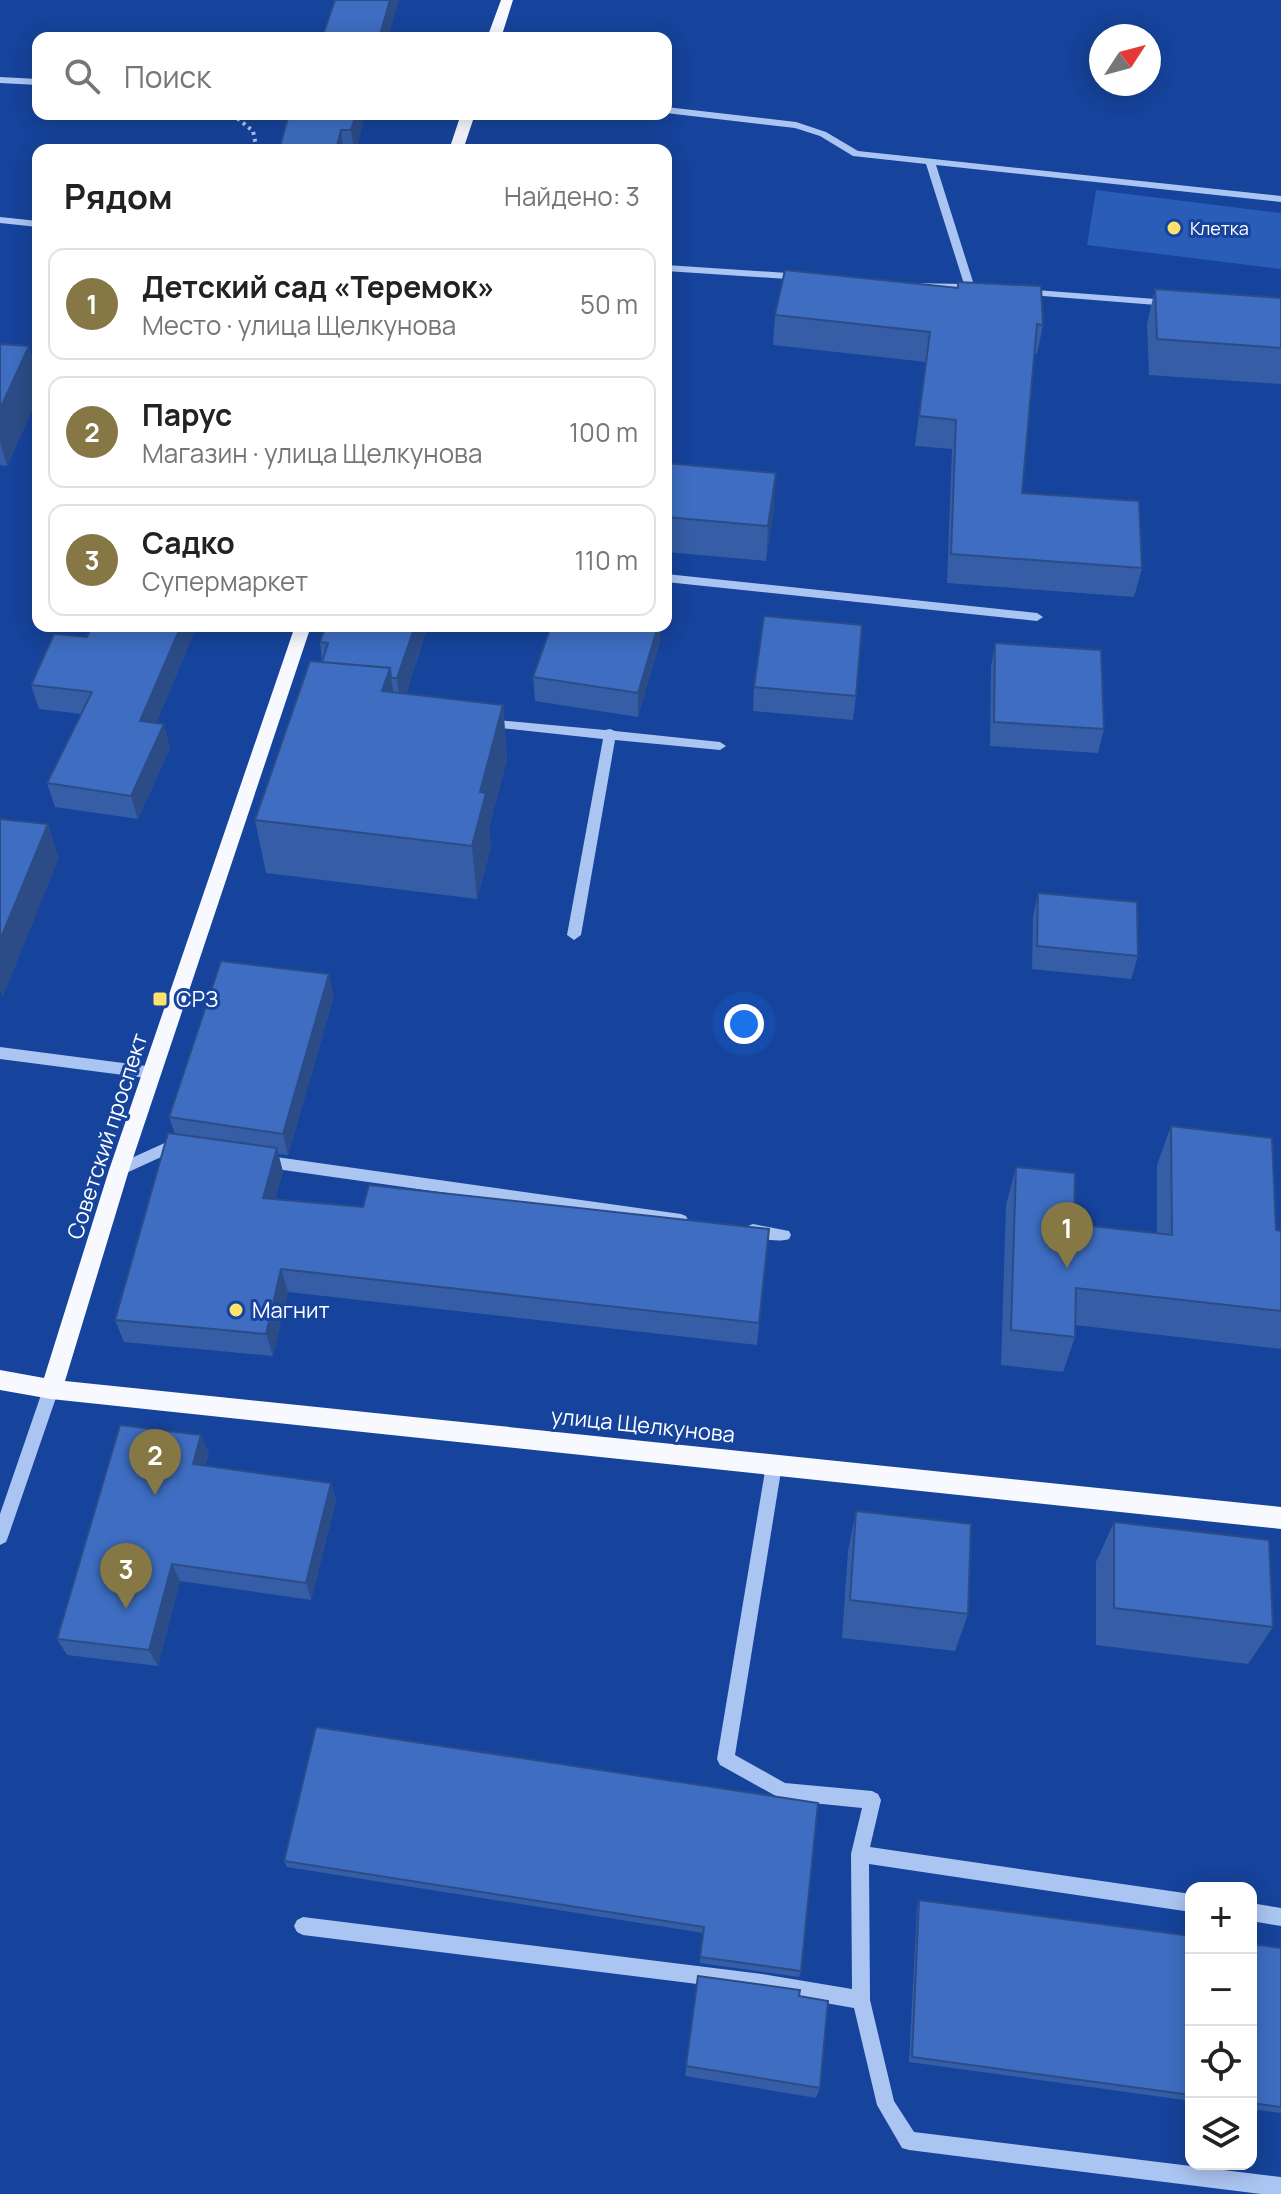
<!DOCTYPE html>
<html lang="ru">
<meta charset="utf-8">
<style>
body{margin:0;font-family:Manrope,sans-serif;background:#f2f2f2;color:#222}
.controls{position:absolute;right:24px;bottom:24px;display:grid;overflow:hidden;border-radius:16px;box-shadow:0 4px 20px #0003}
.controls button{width:72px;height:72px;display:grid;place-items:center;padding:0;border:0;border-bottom:2px solid #e0e0e0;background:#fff;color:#222;font:40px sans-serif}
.compass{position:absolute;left:1089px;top:24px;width:72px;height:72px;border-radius:50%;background:#fff;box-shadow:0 4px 20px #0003;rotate:54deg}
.you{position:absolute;left:744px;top:1024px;width:28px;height:28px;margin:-20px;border:6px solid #fff;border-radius:50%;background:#1a73e8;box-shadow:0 0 0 12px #1a73e833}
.badge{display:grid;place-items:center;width:52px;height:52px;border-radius:50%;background:#857844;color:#fff;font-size:26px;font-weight:700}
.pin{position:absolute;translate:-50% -66px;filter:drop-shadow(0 2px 4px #0008)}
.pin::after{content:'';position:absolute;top:42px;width:28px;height:24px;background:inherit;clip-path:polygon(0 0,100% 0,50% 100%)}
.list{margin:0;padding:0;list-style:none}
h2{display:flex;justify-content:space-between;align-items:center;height:104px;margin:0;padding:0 32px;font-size:34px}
h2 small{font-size:26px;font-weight:400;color:#767676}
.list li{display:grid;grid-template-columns:52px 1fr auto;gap:24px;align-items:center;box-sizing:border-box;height:112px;margin:0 16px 16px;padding:0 16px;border:2px solid #e0e0e0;border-radius:16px}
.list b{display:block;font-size:30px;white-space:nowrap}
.list p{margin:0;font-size:26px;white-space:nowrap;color:#767676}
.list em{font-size:26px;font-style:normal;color:#767676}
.icon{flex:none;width:44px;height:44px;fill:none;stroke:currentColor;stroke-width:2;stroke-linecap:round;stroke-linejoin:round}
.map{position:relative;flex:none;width:1281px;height:2194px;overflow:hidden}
.search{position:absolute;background:#fff;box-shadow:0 4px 20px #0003;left:32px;top:32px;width:640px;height:88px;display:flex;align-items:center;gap:20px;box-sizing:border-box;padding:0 28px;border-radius:16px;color:#767676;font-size:30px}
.panel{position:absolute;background:#fff;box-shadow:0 4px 20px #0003;left:32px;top:144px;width:640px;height:488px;border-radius:16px}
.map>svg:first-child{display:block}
.green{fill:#295db8}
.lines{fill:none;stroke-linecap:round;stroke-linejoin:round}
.path{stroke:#abc5f2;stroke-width:4;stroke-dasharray:3 4;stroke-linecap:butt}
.minor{fill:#abc5f2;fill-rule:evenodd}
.major{fill:#f7f9ff;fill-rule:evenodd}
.wall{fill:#355ea6}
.shaded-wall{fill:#2b4c87}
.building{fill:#3e6dc1;stroke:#2b4c87;stroke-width:2}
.poi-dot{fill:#ffe26d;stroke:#16439b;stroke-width:3}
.labels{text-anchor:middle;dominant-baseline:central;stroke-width:6;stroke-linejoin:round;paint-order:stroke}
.far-poi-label{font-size:18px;fill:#fff;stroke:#16439b;text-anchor:start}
.poi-label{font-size:22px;fill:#fff;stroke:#16439b;text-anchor:start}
.street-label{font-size:22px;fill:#fff;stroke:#16439b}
</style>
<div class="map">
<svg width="1281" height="2194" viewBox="0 0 1281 2194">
<rect width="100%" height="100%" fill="#16439b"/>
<path class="green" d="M1096 190 1281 213V269L1087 245Z"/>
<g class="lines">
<path class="path" d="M232 114 253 131 257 150"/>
<path class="minor" d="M0 77 38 79V85L0 83Z
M666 107 796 122 826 132 858 151 1281 196V202L936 165 974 285 978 288 973 291 914 288 909 285 910 283 964 284 926 164 853 156 820 136 795 128 666 113Z
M0 217 38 221V227L0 223Z
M666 265 802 274 807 277 802 280 666 271Z
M1022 289 1169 300 1174 303 1169 306 1018 294V290Z
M666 574 1037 613 1043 617 1037 621 666 582Z
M486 719 605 730 610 729 615 731 720 742 726 746 720 750 615 740 581 935 574 940 567 935 603 739 482 726 480 723 482 720Z
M0 1047 154 1067 159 1069 161 1073 159 1077 154 1079 0 1059Z
M169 1141 183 1145 185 1149 183 1153 178 1155 170 1153 124 1174 119 1176 114 1174 112 1170 114 1166Z
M262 1155 681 1214 686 1216 688 1220 686 1224 681 1226 262 1167 257 1165 255 1161 257 1157Z
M753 1224 789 1231 791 1235 789 1239C778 1243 759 1238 748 1234L746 1230 748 1226Z
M51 1382 56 1384 59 1389 8 1537 6 1542 0 1545V1514L43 1389 46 1384Z
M774 1458 780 1460 782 1465 735 1755 785 1783 872 1791 878 1794 881 1800 870 1847 1191 1894V1912L869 1864 870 2000 894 2101 914 2132 1281 2177V2194H1261L909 2150 902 2148 877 2105 854 2008 762 1992 303 1935 297 1932 294 1926 297 1920 303 1917 762 1974 852 1989 851 1854 862 1808 783 1800 720 1765 717 1759 766 1465 768 1460Z
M1251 1903 1281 1908V1926L1251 1921Z"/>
<path class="major" d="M501 0H513L501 38H487Z
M461 114H475L463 150H449Z
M295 626H311L129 1170 65 1381 1281 1507V1529L51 1399 0 1390V1370L44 1378 109 1170Z"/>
</g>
<path class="wall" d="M365 114 356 150H279Z
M958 282 1043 325 1037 354H1034L1022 493 1142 568 1134 597 947 583 952 449 915 446 926 362 773 345 775 315 958 288Z
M1155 289 1281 298V384L1149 375 1147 324Z
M0 344 38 380V397L7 466 0 465Z
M666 463 774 508 766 561 666 552Z
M92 626H197L156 723 170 748 138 819 55 807 47 783 81 714 39 709 31 685 87 637Z
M428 626 406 694 503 705 507 759 489 828 491 847 477 899 266 873 255 820 322 662 320 642Z
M660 641 638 717 535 701 533 677Z
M995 643 1104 729 1098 753 990 746 991 667Z
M754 687 856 696 853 720 753 711Z
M1038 893 1138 956 1131 979 1032 969 1033 916Z
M334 996 288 1155 278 1154 283 1172 275 1199 363 1207 769 1229 757 1345 288 1292 273 1356 124 1342 115 1320 175 1134 169 1117Z
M1171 1126 1276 1230 1281 1231V1349L1075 1325V1337L1063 1372 1001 1365 1006 1205 1016 1167 1074 1224 1157 1233V1165Z
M209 1453 205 1466 331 1483 336 1501 311 1600 180 1581 158 1666 67 1655 57 1639Z
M856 1511 968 1614 955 1651 842 1638 848 1551Z
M1114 1522 1273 1627 1248 1664 1096 1645V1562Z
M316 1727 801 1971 799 1977 700 1963 703 1933 287 1867 284 1861Z
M919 1900 1191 1936V2101L909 2062 917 1907Z
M1251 1944 1281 1948V2113L1251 2109Z
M698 1976 799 1996 820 2088 816 2098 685 2076Z"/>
<path class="shaded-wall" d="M390 0H399L388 38H379Z
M356 114H365L356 150H354L351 130Z
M341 130 343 150H336Z
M29 346 38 380V397L7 466 0 441V409Z
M776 473 774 508 766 561 768 526Z
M181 626H197L147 745 140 721Z
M415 626H428L401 709 397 678Z
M658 626H660V641L638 717V693Z
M390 668 397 722 382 691Z
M503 705 507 759 489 828 491 847 477 899 472 846 480 792Z
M164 724 170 748 138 819 131 796Z
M48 824 59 858 3 997 0 991V940Z
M329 974 334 996 288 1155 283 1134Z
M277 1148 283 1172 269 1221 263 1198Z
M281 1269 288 1292 273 1356 266 1334Z
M201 1435 209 1453 201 1482 193 1464Z
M331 1483 336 1501 311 1600 306 1583Z
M172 1564 180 1581 158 1666 149 1650Z"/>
<path class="building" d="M335 0H390L379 38H322Z
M289 114H356L351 130H341L336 150H279Z
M785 270 958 288V282L1041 286 1043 325 1037 324 1022 493 1139 501 1142 568 951 554 956 420 919 416 930 332 775 315Z
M1155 289 1281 298V348L1157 339Z
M0 344 29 346 0 409Z
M666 463 776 473 768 526 666 517Z
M764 616 862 625 856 696 754 687Z
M92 626H181L140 721 164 724 131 796 47 783 92 692 31 685 54 634 87 637Z
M326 626H415L397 678H391L390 668 322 662 328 643 320 642Z
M551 626H658L638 693 533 677Z
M995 643 1101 650 1104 729 994 722Z
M310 661 390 668 382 691 503 705 480 792 486 793 472 846 255 820Z
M0 819 48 824 0 940Z
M1038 893 1137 902 1138 956 1037 946Z
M221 961 329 974 283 1134 169 1117Z
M1171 1126 1272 1138 1276 1230 1281 1231V1311L1076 1288 1075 1337 1011 1330 1016 1167 1075 1173 1074 1224 1172 1235Z
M168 1133 277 1148 263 1198 363 1207 369 1185 769 1229 759 1323 281 1269 266 1334 115 1320Z
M120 1425 201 1435 193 1464 331 1483 306 1583 172 1564 149 1650 57 1639Z
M856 1511 971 1524 968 1614 850 1600Z
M1114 1522 1269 1540 1273 1627 1114 1608Z
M316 1727 818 1803 801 1971 700 1957 704 1927 284 1861Z
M919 1900 1191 1936V2095L912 2057Z
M1251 1944 1281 1948V2107L1251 2103Z
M698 1976 800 1990 799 1996 828 2001 820 2088 686 2066Z"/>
<g class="poi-dot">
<circle cx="1174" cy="228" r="8"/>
<rect x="152" y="991" width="16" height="16" rx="4"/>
<circle cx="236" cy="1310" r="8"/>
</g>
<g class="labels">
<g class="far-poi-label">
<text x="1190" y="228">Клетка</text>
</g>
<g class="poi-label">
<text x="176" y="999">СРЗ</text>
<text x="252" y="1310">Магнит</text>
</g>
<g class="street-label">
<text transform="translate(107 1136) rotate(-72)">Советский проспект</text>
<text transform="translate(643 1425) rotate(6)">улица Щелкунова</text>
</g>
</g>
</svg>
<div class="controls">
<button>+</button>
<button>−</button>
<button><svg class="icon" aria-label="locate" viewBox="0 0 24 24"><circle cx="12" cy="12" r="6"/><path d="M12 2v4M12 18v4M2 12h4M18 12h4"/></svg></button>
<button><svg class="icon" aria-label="layers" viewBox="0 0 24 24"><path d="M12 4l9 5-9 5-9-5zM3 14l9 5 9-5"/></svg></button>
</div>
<svg class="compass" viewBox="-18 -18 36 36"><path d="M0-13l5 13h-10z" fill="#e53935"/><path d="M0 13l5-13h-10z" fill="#767676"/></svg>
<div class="you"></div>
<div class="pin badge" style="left:1067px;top:1268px">1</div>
<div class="pin badge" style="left:155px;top:1495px">2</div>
<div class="pin badge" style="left:126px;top:1609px">3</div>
<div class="search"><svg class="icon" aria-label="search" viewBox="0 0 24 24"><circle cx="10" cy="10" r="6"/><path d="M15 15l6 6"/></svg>Поиск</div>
<section class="panel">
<h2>Рядом<small>Найдено: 3</small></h2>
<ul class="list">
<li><span class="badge">1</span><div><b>Детский сад «Теремок»</b><p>Место · улица Щелкунова</p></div><em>50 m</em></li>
<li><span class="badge">2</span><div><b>Парус</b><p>Магазин · улица Щелкунова</p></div><em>100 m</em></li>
<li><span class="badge">3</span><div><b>Садко</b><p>Супермаркет</p></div><em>110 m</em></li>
</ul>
</section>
</div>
